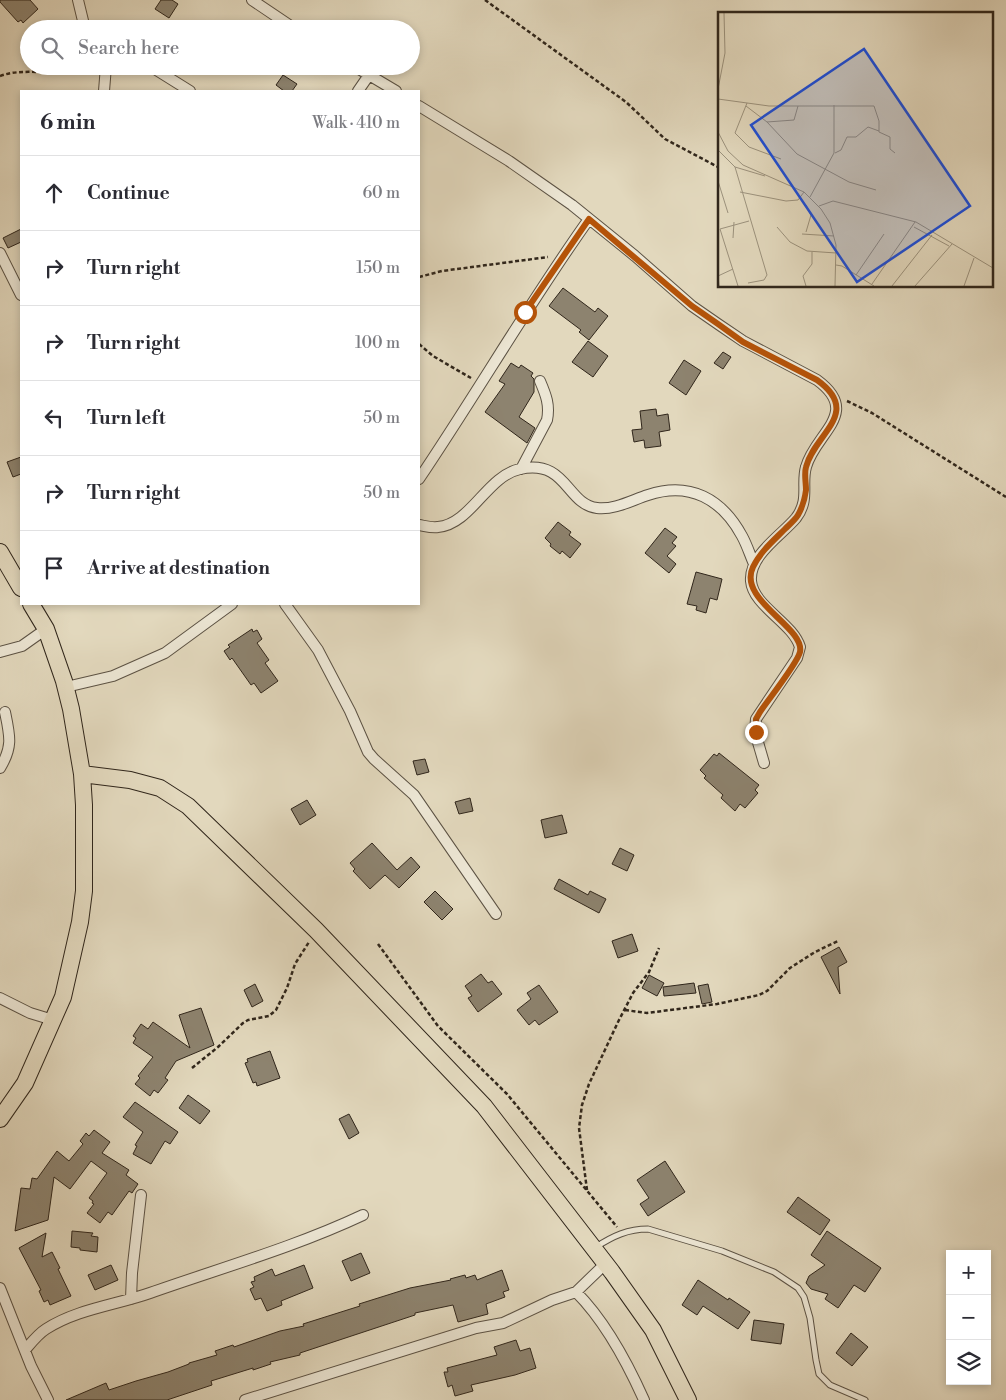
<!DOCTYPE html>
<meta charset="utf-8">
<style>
body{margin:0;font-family:"Libre Bodoni",serif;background:#f7f7f7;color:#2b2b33}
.controls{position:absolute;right:15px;bottom:15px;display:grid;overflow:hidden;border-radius:0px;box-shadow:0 2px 8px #0003}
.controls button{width:45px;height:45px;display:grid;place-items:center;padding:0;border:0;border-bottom:1px solid #e1e1e2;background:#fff;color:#2b2b33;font:25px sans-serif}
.stop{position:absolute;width:15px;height:15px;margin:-11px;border:4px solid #b45309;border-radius:50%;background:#fff}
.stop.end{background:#b45309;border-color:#fff;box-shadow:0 1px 5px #0008}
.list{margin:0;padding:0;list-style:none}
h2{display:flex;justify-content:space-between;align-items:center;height:65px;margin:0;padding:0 20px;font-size:21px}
h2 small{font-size:16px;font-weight:400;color:#7c7c81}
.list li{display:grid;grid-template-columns:32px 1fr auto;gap:15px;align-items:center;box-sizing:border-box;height:75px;padding:0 20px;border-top:1px solid #e1e1e2}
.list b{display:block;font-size:19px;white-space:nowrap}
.list em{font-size:16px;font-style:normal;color:#7c7c81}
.icon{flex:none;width:28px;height:28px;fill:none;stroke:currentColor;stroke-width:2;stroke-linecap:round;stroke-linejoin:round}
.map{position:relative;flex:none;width:1006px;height:1400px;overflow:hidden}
.search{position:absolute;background:#fff;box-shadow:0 2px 8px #0003;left:20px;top:20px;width:400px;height:55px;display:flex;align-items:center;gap:12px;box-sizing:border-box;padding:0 18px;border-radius:28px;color:#7c7c81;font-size:19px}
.panel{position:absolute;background:#fff;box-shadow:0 2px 8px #0003;left:20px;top:90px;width:400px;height:515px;border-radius:0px}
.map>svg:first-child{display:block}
.building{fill:#8d836f;stroke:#30261b}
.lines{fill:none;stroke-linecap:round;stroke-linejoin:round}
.service-casing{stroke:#5c5244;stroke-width:7}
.minor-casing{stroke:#5c5244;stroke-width:12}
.primary-casing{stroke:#30261b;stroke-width:18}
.path{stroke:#30261b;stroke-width:2.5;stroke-dasharray:4 2.5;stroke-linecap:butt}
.service{stroke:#ece6d4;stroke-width:5}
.minor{stroke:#ece6d4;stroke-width:10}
.primary{stroke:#e2d8bd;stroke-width:16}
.route{stroke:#b45309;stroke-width:6}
.inset-road{fill:none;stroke:#9b917c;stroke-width:1}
.view{fill:#1d4ed8;fill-opacity:0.15;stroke:#1d4ed8;stroke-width:2.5}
.inset-edge{fill:none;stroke:#30261b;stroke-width:2.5}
</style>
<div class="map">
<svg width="1006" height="1400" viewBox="0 0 1006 1400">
<rect width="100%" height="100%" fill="#e2d8bd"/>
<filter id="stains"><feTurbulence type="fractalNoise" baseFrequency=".004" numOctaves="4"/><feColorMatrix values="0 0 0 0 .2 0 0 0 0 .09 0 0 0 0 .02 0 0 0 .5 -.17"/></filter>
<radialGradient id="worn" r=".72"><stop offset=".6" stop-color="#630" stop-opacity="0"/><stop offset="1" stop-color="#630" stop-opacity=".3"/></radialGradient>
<path class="building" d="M0 0H30L38 9 23 23 21 20 18 22 0 2Z
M161 0H172L178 4 169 18 155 9Z
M283 75 297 84 292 91H284L276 85Z
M21 229V242L8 248 3 238Z
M563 288 595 312 598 308 608 316 589 340 579 332 581 330 549 306Z
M588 341 608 356 593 377 572 362Z
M723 352 731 357 723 369 714 363Z
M684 360 701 371 686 395 669 383Z
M511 363 519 368 521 365 533 373 531 376 534 379V392L519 417 535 428 527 443 485 412 505 384 499 381Z
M656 409 657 416 668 414 670 430 659 432 661 446 645 448 644 440 634 442 632 430 642 429 640 411Z
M21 457V474L13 477 7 462Z
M558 522 571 532 569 535 581 544 570 558 562 551 560 554 550 546 551 544 545 538Z
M665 528 677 537 672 543 676 546 667 556 676 564 669 573 645 553Z
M696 572 722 579 717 600 710 598 706 613 696 610 697 606 687 604Z
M252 629 253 632 257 630 262 639 257 643 269 660 265 663 278 681 261 693 254 683 251 685 232 658 230 660 224 651 230 647 228 645Z
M719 753 759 785 755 790 758 793 745 808 740 804 735 811 721 798 723 795 704 778 706 776 700 770 714 754 717 756Z
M425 759 429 772 417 775 413 761Z
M470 798 473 811 459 814 455 802Z
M307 800 316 815 300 825 291 809Z
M562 815 567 833 545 838 541 820Z
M372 843 397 870 411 857 420 867 399 888 385 875 370 889 353 871 355 869 350 863Z
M620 848 634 855 627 871 612 864Z
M559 879 588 895 590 891 606 899 599 913 554 889Z
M435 891 453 909 442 920 424 902Z
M632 934 638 951 618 958 612 941Z
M839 947 847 962 838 967 840 994 821 957Z
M481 974 488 983 492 981 502 994 478 1012 468 998 472 996 465 986Z
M649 975 664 983 657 996 642 988Z
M694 983 696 993 664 996 663 987Z
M255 984 263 1001 252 1007 244 990Z
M708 984 712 1002 702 1004 698 986Z
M539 985 558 1012 539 1025 535 1020 529 1025 517 1010 531 999 527 993Z
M201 1008 214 1045 176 1061 165 1078 168 1080 158 1093 154 1090 150 1096 135 1084 140 1078 138 1076 153 1057 133 1043 136 1038 133 1036 141 1024 148 1029 153 1022 190 1048 179 1015Z
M270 1051 280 1078 257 1086 256 1082 253 1083 245 1063 248 1062 247 1059Z
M188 1095 210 1111 200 1124 179 1108Z
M135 1102 178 1132 170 1144 165 1141 151 1164 133 1154 137 1146 135 1145 143 1132 123 1117Z
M349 1114 359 1133 349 1139 339 1119Z
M94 1130 110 1142 102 1153 129 1170 126 1175 138 1184 132 1193 129 1191 112 1215 108 1212 100 1223 87 1213 94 1204 92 1203 93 1201 89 1198 107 1173 91 1161 70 1189 54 1177 48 1220 15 1231 21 1188 30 1189 32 1178 37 1179 57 1151 69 1161 83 1144 80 1141 86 1133 89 1136Z
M665 1161 685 1192 648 1216 640 1204 649 1198 637 1180Z
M798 1197 830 1220 820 1235 787 1212Z
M72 1231 93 1233 91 1236 98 1237 97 1252 80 1250V1248L71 1247Z
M827 1231 881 1268 865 1292 854 1285 838 1308 825 1299 828 1294 811 1289 806 1283 809 1276 825 1265 811 1255Z
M46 1233 42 1257 52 1252 60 1268 58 1269 71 1296 50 1305 48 1300 44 1302 39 1291 41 1290 19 1248Z
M361 1253 370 1273 351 1281 342 1261Z
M111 1265 118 1280 95 1290 88 1275Z
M304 1265 313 1288 281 1301 282 1305 267 1311 261 1298 255 1300 250 1289 254 1287 251 1282 255 1281 254 1277 272 1269 275 1276Z
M502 1270 509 1290 503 1292 505 1297 486 1304 488 1314 458 1322 453 1305 415 1313V1315L300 1353V1355L270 1362 271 1364 253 1370V1368L211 1381 212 1385 167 1400H66L106 1383 109 1390 136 1381 168 1372 189 1364V1363L217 1355 215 1351 233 1345 234 1347 280 1331 304 1326 303 1324 360 1306 359 1304 410 1288 451 1280 450 1279 465 1275 466 1278 475 1275 477 1280Z
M698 1280 728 1300 729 1298 750 1312 738 1329 703 1306 697 1315 682 1305Z
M754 1320 784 1324 781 1344 751 1340Z
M851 1333 868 1347 852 1366 836 1353Z
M516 1340 520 1351 530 1348 536 1368 515 1375 471 1385 473 1391 455 1396 452 1385 448 1387 444 1372H448L447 1368 497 1355 494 1347Z"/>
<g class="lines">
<defs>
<path id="service" d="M596 1247C613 1236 628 1229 648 1229L722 1251 774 1272 798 1288 804 1297 810 1318 816 1360 819 1374 830 1385 865 1400"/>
<path id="minor" d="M78 0 85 29
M252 0 295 29
M150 66 190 91
M354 66 396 91
M104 91 106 66
M358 91 369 75
M419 106 509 161 572 205 635 256 692 306 718 324 743 341 817 380C862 413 815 433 806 467 801 484 810 500 796 518 782 535 749 555 751 581 753 606 793 623 800 647L797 658 756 719 755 732 764 763
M0 253 21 295
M521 469 547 420C550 405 546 395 540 381
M419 479C477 393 529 303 589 219
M419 525C425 526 432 528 438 527 471 524 487 476 520 469 567 459 566 504 597 508 615 510 632 500 648 495 690 481 722 499 742 536 747 545 750 555 754 564
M285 604 318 650 350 711 368 752 374 759 414 795 496 914
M0 652 22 646 46 629
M66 687 113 676 165 653 232 604
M0 768C13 747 10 736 5 712
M0 998 30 1013 53 1020
M0 1288 31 1366 48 1400
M576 1292C606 1322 627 1362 644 1400
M131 1299 132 1273 141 1195
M25 1350C31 1343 38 1334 46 1329 77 1309 116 1305 150 1293 221 1268 295 1247 363 1215
M245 1400 476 1328 503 1323 552 1300 576 1292 605 1264"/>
<path id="primary" d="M0 552 21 588
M82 774 130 780 160 788 188 806 316 930 484 1106 612 1272 653 1330 688 1400
M0 1119 25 1083 63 997 80 922 84 891V805L82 774 71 709 64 681 46 629 31 604"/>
</defs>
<use href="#service" class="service-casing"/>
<use href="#minor" class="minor-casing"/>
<use href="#primary" class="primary-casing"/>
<path class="path" d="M485 0 626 102 665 139 718 167
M0 76C27 66 58 79 86 66
M419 277 442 271 548 257
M419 344 433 356 471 378
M847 401 872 413 1006 497
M378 944 438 1026 507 1094 617 1227
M625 1010 647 1013 717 1004 759 995 767 991 790 968 815 952 838 941
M192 1068 218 1047 243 1023 248 1020 269 1016 276 1010 287 988 295 964 309 942
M587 1190 579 1128 582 1105 589 1084 618 1022 633 993 649 972 659 948"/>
<use href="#service" class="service"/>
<use href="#minor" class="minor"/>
<use href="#primary" class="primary"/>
</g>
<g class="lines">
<path class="route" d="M525 312 589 219 692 306 718 324 743 342 817 380C863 413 814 434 806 467 804 474 806 482 806 490 805 498 802 508 798 515 795 520 789 525 785 529 774 540 760 552 753 567 737 600 805 627 800 652 797 664 768 700 760 712L756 719V732"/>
</g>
<g transform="translate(718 12)">
<rect width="275" height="275" fill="#e2d8bd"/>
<path class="inset-road" d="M0 77 7 41 6 1M0 87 51 94H156L161 109V120L172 125V137L177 141M29 91 17 121 31 135 63 147M28 94 49 110 76 108 80 94M49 110 79 142 131 170 158 178M0 120 10 139 25 153 86 180 103 197 112 211 118 233 117 274M0 138 17 155 47 164M117 141 123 138 129 125H138L150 115 161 119M17 155 49 263 46 268 30 271M0 169 10 201M22 180 68 189 80 188 86 180M92 185 116 141V93M101 194 115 189 198 210 275 256M59 215 72 230 89 239 118 241M196 215 231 234M88 220 93 203 88 193M84 222 116 224M15 226 16 210M118 253 124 254 156 274M138 263 166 222M154 272 197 210M1 274 0 264 15 257M20 274 2 217 31 209M88 274 85 264 94 252V240M174 274 214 223M197 274 234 232M246 274 256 246"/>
<path class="view" d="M146 37 252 194 139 270 33 113Z"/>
<rect width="275" height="275" class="inset-edge"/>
</g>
<rect width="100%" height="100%" filter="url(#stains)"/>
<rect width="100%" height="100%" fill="url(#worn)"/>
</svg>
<div class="controls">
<button>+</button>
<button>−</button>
<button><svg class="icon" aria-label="layers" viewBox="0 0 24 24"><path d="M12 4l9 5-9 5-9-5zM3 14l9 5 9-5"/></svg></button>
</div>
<div class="stop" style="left:525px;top:312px"></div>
<div class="stop end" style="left:756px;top:732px"></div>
<div class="search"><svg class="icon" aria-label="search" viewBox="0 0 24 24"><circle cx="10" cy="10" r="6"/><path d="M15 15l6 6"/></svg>Search here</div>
<section class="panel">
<h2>6 min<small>Walk · 410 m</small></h2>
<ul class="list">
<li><svg class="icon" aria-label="ahead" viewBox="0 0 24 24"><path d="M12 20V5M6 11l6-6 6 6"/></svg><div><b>Continue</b></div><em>60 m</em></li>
<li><svg class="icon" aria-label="right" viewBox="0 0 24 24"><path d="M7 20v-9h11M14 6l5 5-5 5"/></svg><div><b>Turn right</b></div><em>150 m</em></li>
<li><svg class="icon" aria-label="right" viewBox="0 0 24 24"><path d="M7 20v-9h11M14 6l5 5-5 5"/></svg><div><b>Turn right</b></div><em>100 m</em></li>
<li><svg class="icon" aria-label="left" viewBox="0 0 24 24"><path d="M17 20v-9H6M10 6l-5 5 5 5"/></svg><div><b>Turn left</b></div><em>50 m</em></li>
<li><svg class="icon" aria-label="right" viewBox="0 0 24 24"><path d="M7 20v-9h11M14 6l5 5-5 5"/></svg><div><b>Turn right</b></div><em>50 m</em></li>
<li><svg class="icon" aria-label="arrive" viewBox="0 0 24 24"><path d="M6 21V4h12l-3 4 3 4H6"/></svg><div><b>Arrive at destination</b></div></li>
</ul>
</section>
</div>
